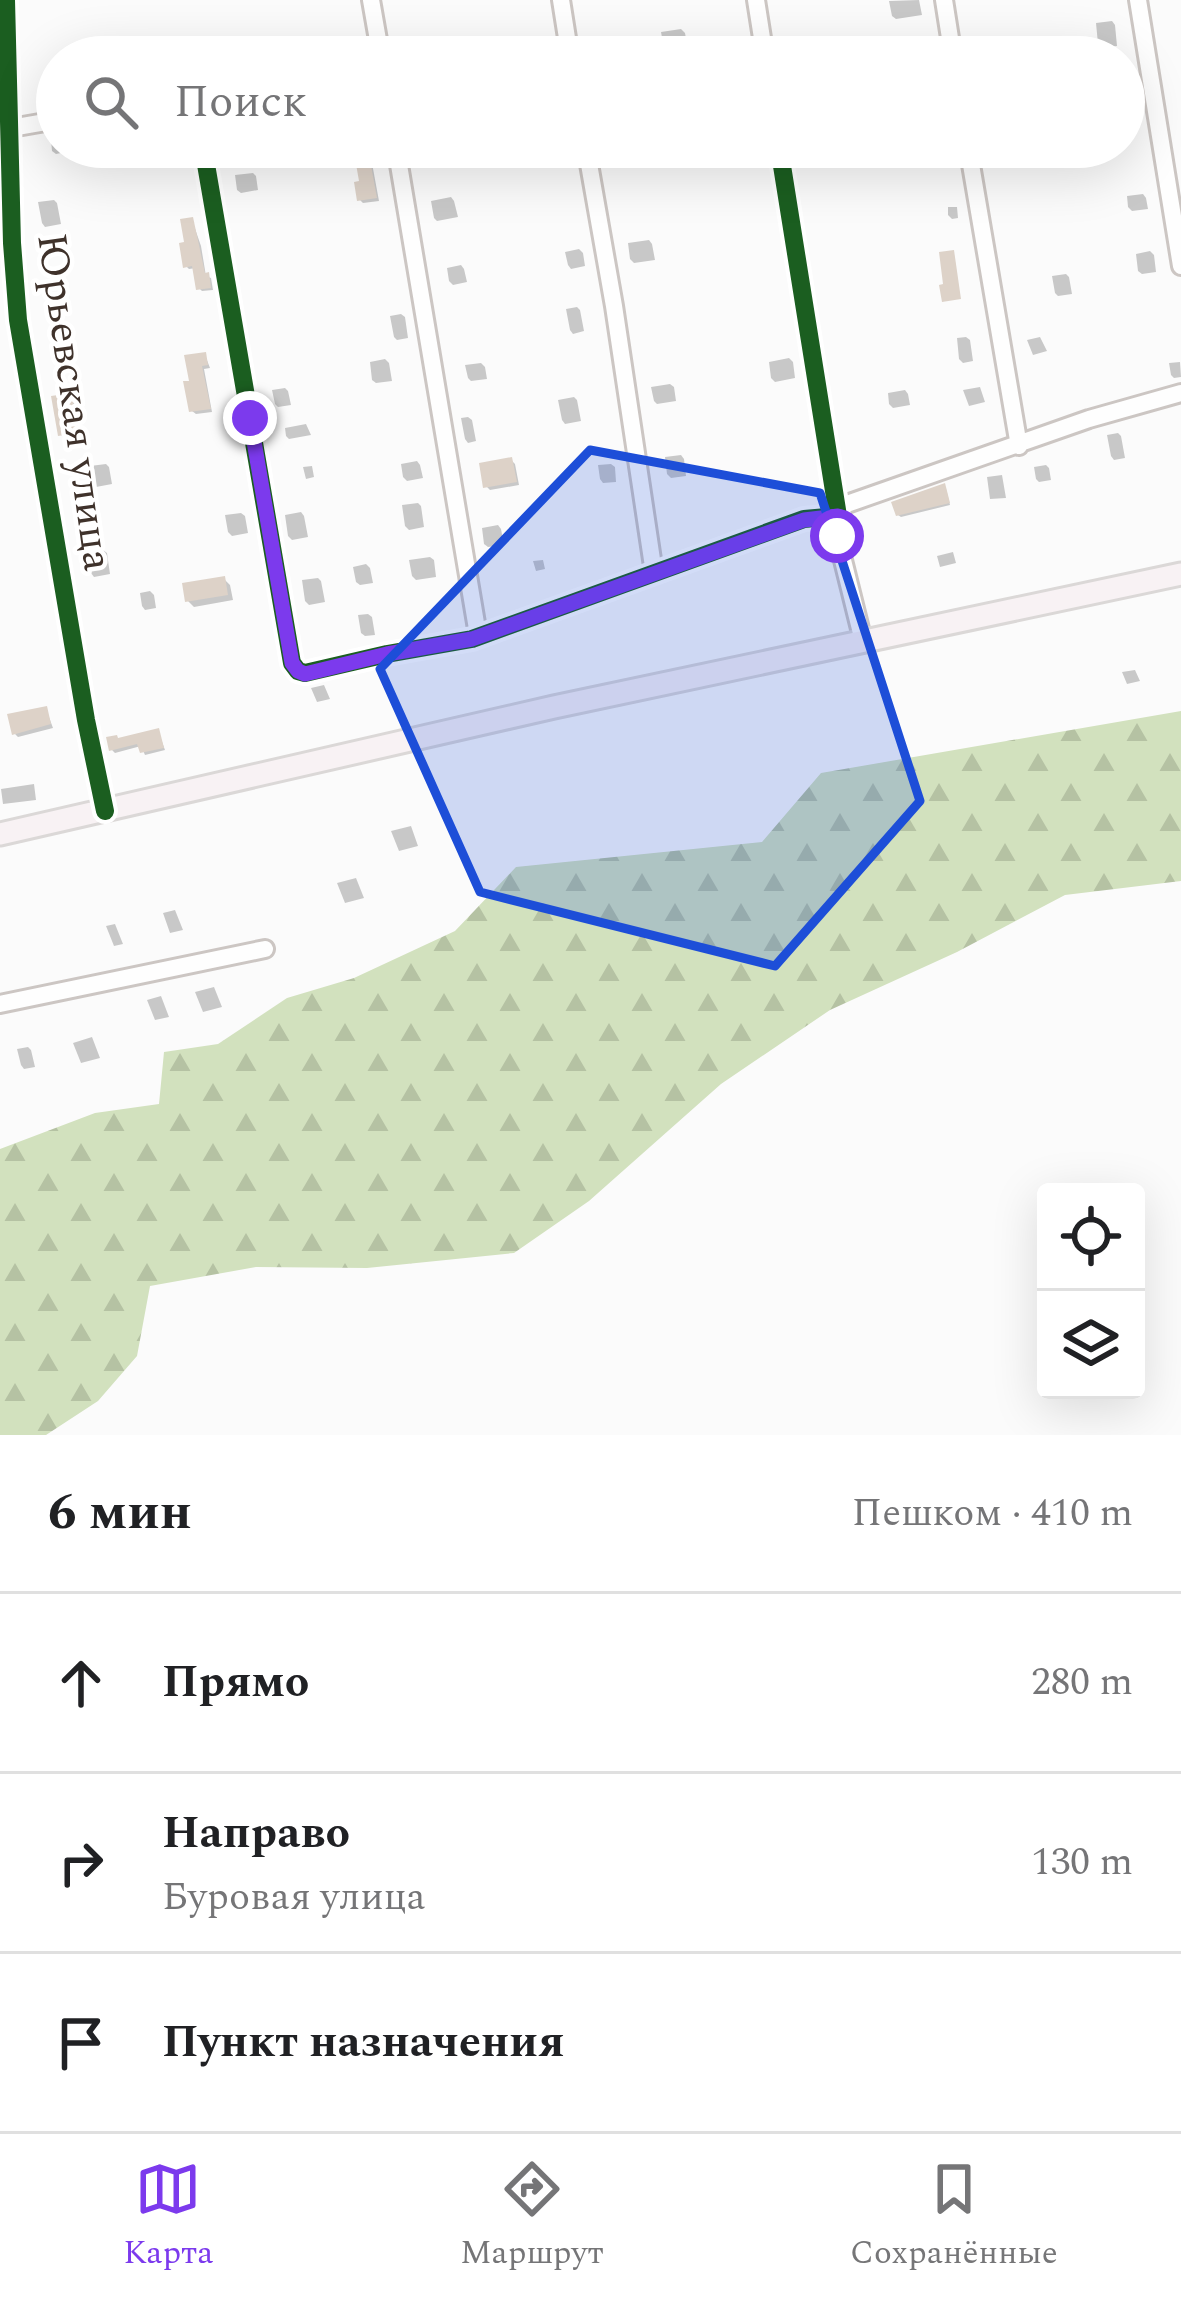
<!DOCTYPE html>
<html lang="ru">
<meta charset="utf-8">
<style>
body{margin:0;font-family:Spectral,serif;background:#f6f6f6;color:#202124}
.controls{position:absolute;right:36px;bottom:36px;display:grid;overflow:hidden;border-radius:12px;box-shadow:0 12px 48px #0002}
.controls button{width:108px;height:108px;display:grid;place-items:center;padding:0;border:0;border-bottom:3px solid #e0e0e0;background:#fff;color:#202124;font:60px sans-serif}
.stop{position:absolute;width:36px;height:36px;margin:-27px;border:9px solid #7c3aed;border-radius:50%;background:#fff}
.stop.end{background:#7c3aed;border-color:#fff;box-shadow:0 3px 12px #0008}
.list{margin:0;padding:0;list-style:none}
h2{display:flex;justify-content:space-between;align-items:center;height:156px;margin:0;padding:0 48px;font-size:51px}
h2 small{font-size:39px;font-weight:400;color:#757577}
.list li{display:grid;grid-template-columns:78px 1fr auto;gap:36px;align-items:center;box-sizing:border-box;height:180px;padding:0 48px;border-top:3px solid #e0e0e0}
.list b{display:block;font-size:45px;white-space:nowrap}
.list p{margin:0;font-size:39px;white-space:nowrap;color:#757577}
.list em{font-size:39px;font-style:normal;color:#757577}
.icon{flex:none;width:66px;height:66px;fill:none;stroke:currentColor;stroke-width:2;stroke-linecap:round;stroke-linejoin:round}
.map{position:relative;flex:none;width:1181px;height:1435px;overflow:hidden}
.search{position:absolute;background:#fff;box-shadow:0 12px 48px #0002;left:36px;right:36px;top:36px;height:132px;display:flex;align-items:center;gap:30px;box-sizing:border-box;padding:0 42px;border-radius:66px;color:#757577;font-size:45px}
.sheet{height:696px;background:#fff}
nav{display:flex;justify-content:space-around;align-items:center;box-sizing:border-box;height:168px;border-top:3px solid #e0e0e0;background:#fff;font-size:33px;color:#757577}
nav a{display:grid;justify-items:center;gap:6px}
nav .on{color:#7c3aed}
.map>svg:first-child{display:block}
.forest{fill:url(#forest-firs)}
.shadow{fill:#0003}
.building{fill:#ddd2c8}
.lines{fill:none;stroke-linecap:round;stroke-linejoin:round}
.minor-casing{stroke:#ccc6c3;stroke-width:22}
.major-casing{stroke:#dbd8d7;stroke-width:27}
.minor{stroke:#fefefe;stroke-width:16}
.major{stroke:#f8f2f4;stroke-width:21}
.cycleway-casing{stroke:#fff;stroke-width:26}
.cycleway{stroke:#1b5e20;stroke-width:18}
.route{stroke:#7c3aed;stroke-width:15}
.marked{fill:#1d4ed8;fill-opacity:0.2;stroke:#1d4ed8;stroke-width:9;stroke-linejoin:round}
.labels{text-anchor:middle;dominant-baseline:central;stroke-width:9;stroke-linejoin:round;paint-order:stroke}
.street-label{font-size:42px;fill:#3f322b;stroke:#fff}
</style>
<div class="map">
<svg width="1181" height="1435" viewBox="0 0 1181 1435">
<defs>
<pattern id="forest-firs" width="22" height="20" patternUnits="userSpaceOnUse" patternTransform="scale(3)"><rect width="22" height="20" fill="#d2e1be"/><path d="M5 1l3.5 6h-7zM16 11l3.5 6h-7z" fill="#b5c2a3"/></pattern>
</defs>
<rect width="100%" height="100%" fill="#fbfbfb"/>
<path class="forest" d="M1181 711V881L1065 895 957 952 830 1010 721 1084 589 1201 514 1253 367 1268 256 1267 150 1286 137 1356 98 1401 46 1435H0V1149L95 1113 159 1104 164 1052 218 1044 287 998 354 978 455 931 516 867 762 842 821 773Z"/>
<path class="shadow" d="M919 0 922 15 896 19 892 16 889 1Z
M1112 21 1115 25 1117 46 1101 48 1098 44 1096 23Z
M681 29 685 33 688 49 667 52 664 49 661 32Z
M631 38 634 41 636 53 626 54 623 51 621 39Z
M122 39 126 43 127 52 116 53 111 40Z
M57 139V147H65L66 152 56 154 52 151 51 140Z
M132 147H147L148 157 137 158Z
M374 147 378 162 372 163 379 201 363 203 360 200 362 184 356 148Z
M428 147H447L448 151 432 153Z
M253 173 256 176 258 190 241 193 237 190 235 175Z
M1143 194 1146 198 1148 209 1132 211 1128 207 1127 196Z
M451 197 454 201 458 217 437 221 434 218 431 201Z
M54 200 57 203 61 224 45 227 42 223 38 202Z
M948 207H957L958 218 952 219 948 215Z
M192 220 201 246 206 276 211 278 213 290 202 291 199 288 196 268 189 269 186 266Z
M649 240 652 244 655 260 634 263 630 259 628 243Z
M579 249 583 253 585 266 571 269 568 265 565 252Z
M1150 251 1154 255 1156 272 1142 274 1138 271 1136 254Z
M461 265 464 269 467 282 453 285 449 281 447 268Z
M1066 274 1069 277 1072 294 1058 296 1055 293 1052 276Z
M55 303 57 315 48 316 45 305Z
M577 307 580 310 584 331 573 334 570 330 566 309Z
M401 314 405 317 408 338 397 340 394 337 390 316Z
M966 337 970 340 973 361 963 363 959 359 957 338Z
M1040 337 1047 351 1033 355 1027 340Z
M205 355 210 368 204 369 212 412 196 414 192 411V383Z
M789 358 793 362 795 378 775 382 771 378 769 362Z
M385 359 389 363 392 381 376 383 372 380 370 362Z
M1180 362 1181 377 1174 378 1171 375 1169 363Z
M481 363 485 367 487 379 471 381 468 378 465 365Z
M670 384 674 387 676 401 657 404 654 401 651 387Z
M980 387 985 402 969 406 963 390Z
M285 388 288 391 291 405 278 407 275 404 272 390Z
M905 390 908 394 910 405 893 408 889 404 888 393Z
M71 396 74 400 80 435 64 438 61 434Z
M574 397 577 400 581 421 565 424 562 420 558 400Z
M468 417 472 420 476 441 468 443 465 439 461 418Z
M306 424 311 435 289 439 286 436 285 428Z
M1118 433 1121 436 1125 458 1114 460 1111 456 1107 435Z
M681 455 684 459 686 476 671 478 667 474 665 457Z
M511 460 515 464 519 485 490 490 486 486Z
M417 461 420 465 423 478 407 481 403 477 401 464Z
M106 464 109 467 112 484 96 487 92 484 90 466Z
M611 464 615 467 616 482 603 483 600 479 598 465Z
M1046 465 1049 468 1051 480 1039 482 1036 479 1034 467Z
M312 466 314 477 306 479 303 467Z
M1002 475 1006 498 990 499 987 477Z
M946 489 950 505 901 517 898 515Z
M418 503 421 506 424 527 409 530 405 526 402 505Z
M301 512 304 516 308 537 292 540 288 536 285 515Z
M241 513 245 516 248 533 232 536 228 532 225 515Z
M498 525 501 529 504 545 488 547 484 544 482 528Z
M103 550 107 553 110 574 94 577 91 573 87 552Z
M953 552 956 563 940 567 937 556Z
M430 557 434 560 436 577 416 580 412 576 409 560Z
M543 560 545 569 536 571 533 561Z
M366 564 370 568 373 583 360 585 356 582 353 567Z
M318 578 321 581 325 602 309 605 305 601 302 580Z
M224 579 230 585 233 600 194 607 188 601Z
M150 591 154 595 156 608 145 610 142 606 140 593Z
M368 614 372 617 375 635 365 636 361 633 358 615Z
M1135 670 1140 681 1127 684 1122 672Z
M324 685 330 699 317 702 311 688Z
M46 709 53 728 18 737 15 734Z
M158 731 165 750 145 755 141 746 115 753 112 750 119 740Z
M34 784 36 800 3 804 1 789Z
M411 826 418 846 399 851 391 831Z
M356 878 364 898 345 903 337 883Z
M175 910 183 930 170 933 163 913Z
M115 924 123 944 114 946 106 926Z
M214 987 222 1007 203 1012 195 992Z
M161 996 169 1017 155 1020 147 1000Z
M92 1037 100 1058 81 1063 73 1043Z
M28 1047 31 1050 35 1067 24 1069 21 1065 17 1049Z"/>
<path class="building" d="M353 147H374L376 159 370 160 377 198 357 201 354 182 359 181Z
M193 217 205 273 209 272 211 288 196 290 192 266 183 268 179 243 184 242 180 219Z
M954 250 961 299 942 302 939 285 943 284 939 252Z
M206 352 208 365 202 366 211 409 189 412 183 381H189L184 355Z
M72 393 78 433 58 436 51 396Z
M512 457 517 482 483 488 479 463Z
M945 483 950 503 896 516 891 502Z
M225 576 228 595 185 602 182 583Z
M47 706 51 724 12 735 7 714Z
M159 728 164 748 140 753 137 744 109 751 106 737 117 735 118 738Z"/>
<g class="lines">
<defs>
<path id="minor" d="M6 0 12 243 18 320 86 720 105 811
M371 0 381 57
M561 0 570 57
M756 0 765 57
M944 0 953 57
M1138 0 1181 266
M11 128 57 120
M203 147 292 663 298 671 305 673 387 654 472 639 804 519 838 516 779 147
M396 147 478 635
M586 147 614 306 654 573
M968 147 1019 446
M863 641 837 536 836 523 844 505 1089 419 1181 393
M0 1004 265 949"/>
<path id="major" d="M0 834 554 707 1181 574"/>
</defs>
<use href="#minor" class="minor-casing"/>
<use href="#major" class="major-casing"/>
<use href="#minor" class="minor"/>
<use href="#major" class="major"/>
<defs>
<path id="cycleway" d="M6 0 12 243 18 320 86 720 105 811
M203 147 292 663 298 671 305 673 387 654 472 639 804 519 838 516 779 147"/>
</defs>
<use href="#cycleway" class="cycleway-casing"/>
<use href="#cycleway" class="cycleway"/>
</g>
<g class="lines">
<path class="route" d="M250 418 292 663 298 671 305 674 387 654 472 639 804 520 838 516 836 523 837 536"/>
</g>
<path class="marked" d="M590 450 820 493 920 801 775 966 480 892 380 669Z"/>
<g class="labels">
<g class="street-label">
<text transform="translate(74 402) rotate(82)">Юрьевская улица</text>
</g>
</g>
</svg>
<div class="controls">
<button><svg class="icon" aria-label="locate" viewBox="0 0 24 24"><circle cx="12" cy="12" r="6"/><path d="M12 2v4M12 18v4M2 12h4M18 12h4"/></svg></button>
<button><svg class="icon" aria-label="layers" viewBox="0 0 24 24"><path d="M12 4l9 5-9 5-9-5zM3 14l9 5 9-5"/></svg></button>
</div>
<div class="stop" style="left:837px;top:536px"></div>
<div class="stop end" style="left:250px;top:418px"></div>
<div class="search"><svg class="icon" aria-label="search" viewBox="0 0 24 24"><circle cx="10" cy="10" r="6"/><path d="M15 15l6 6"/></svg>Поиск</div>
</div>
<section class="sheet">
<h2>6 мин<small>Пешком · 410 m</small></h2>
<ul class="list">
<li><svg class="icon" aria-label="ahead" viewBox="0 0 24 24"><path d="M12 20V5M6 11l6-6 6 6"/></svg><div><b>Прямо</b></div><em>280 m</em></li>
<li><svg class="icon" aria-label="right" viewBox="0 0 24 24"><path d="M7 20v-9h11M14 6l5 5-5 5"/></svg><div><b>Направо</b><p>Буровая улица</p></div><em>130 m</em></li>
<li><svg class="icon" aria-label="arrive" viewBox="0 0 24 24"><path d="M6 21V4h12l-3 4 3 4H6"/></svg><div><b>Пункт назначения</b></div></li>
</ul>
</section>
<nav>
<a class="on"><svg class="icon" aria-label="map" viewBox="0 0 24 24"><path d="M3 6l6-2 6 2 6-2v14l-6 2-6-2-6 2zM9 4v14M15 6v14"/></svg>Карта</a>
<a><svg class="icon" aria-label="directions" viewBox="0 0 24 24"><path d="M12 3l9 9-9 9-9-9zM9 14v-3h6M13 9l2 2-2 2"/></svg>Маршрут</a>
<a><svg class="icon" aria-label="saved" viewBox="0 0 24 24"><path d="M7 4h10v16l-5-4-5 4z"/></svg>Сохранённые</a>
</nav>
